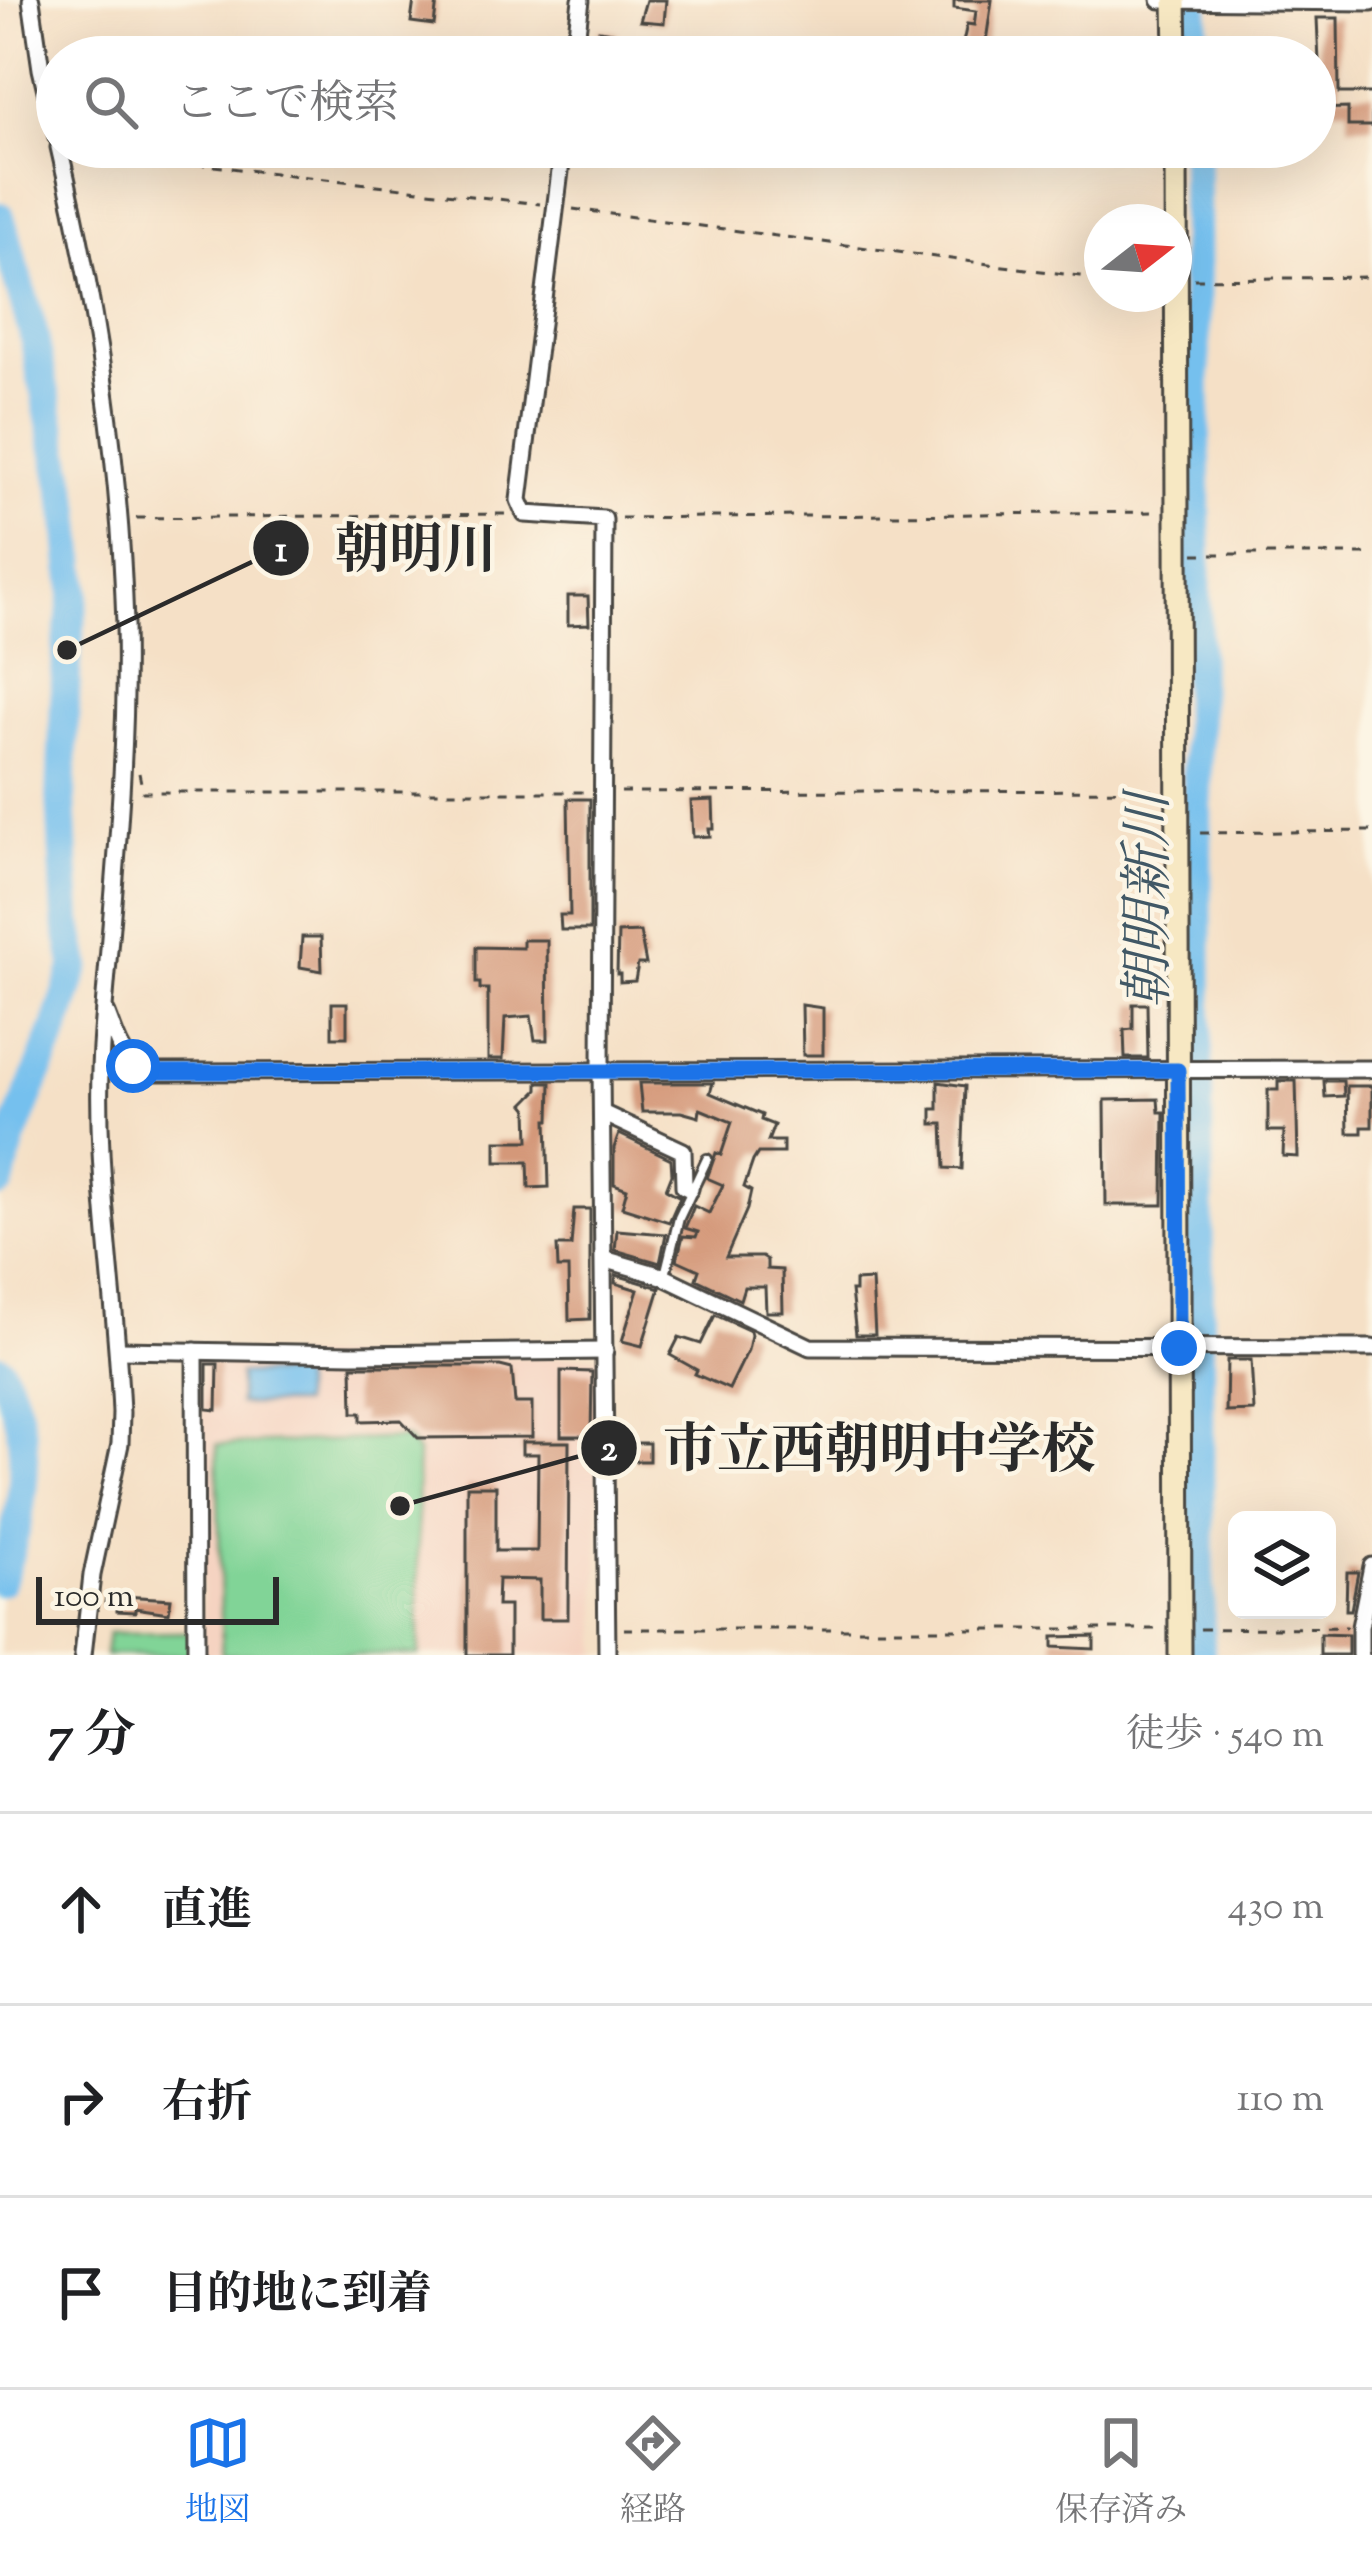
<!DOCTYPE html>
<html lang="ja">
<head>
<meta charset="utf-8">
<style>
  body { margin:0; font-family:"Sorts Mill Goudy","Noto Serif JP",serif; background:#f2f2f2; color:#202124 }
  .controls { position:absolute; right:36px; bottom:36px; display:grid; overflow:hidden; border-radius:18px; box-shadow:0 12px 48px #0002 }
  .controls button { width:108px; height:108px; display:grid; place-items:center; padding:0; border:0; border-bottom:3px solid #e0e0e0; background:#fff; color:#202124; font:60px sans-serif }
  .compass { position:absolute; left:1084px; top:204px; width:108px; height:108px; border-radius:50%; background:#fff; box-shadow:0 12px 48px #0002; rotate:73deg }
  .scale { position:absolute; left:36px; bottom:30px; width:243px; box-sizing:border-box; padding-left:12px; border:6px solid #2b2b2b; border-top:0; font-size:33px; line-height:42px; white-space:nowrap; color:#2b2b2b; -webkit-text-stroke:9px #fcf5e5; paint-order:stroke }
  .stop { position:absolute; width:36px; height:36px; margin:-27px; border:9px solid #1a73e8; border-radius:50%; background:#fff }
  .stop.end { background:#1a73e8; border-color:#fff; box-shadow:0 3px 12px #0008 }
  .list { margin:0; padding:0; list-style:none }
  h2 { display:flex; justify-content:space-between; align-items:center; height:156px; margin:0; padding:0 48px; font-size:51px }
  h2 small { font-size:39px; font-weight:400; color:#757577 }
  .list li { display:grid; grid-template-columns:78px 1fr auto; gap:36px; align-items:center; box-sizing:border-box; height:192px; padding:0 48px; border-top:3px solid #e0e0e0 }
  .list b { display:block; font-size:45px; white-space:nowrap }
  .list em { font-size:39px; font-style:normal; color:#757577 }
  .icon { flex:none; width:66px; height:66px; fill:none; stroke:currentColor; stroke-width:2; stroke-linecap:round; stroke-linejoin:round }
  .map { position:relative; flex:none; width:1372px; height:1655px; overflow:hidden }
  .search { position:absolute; background:#fff; box-shadow:0 12px 48px #0002; left:36px; right:36px; top:36px; height:132px; display:flex; align-items:center; gap:30px; box-sizing:border-box; padding:0 42px; border-radius:66px; color:#757577; font-size:45px }
  .sheet { height:732px; background:#fff }
  nav { display:flex; justify-content:space-around; align-items:center; box-sizing:border-box; height:168px; border-top:3px solid #e0e0e0; background:#fff; font-size:33px; color:#757577 }
  nav a { display:grid; justify-items:center; gap:6px }
  nav .on { color:#1a73e8 }
  .map>svg:first-child { display:block }
</style>
</head>
<body>
<div class="map">
<svg width="1372" height="1655" viewBox="0 0 1372 1655">
  <rect width="100%" height="100%" fill="#fcf5e5"/>
  <filter id="ink" filterUnits="userSpaceOnUse"><feTurbulence type="fractalNoise" baseFrequency=".00833" numOctaves="2"/><feDisplacementMap in="SourceGraphic" scale="24" xChannelSelector="R" yChannelSelector="G"/><feConvolveMatrix kernelMatrix="1 2 1 2 8 2 1 2 1" color-interpolation-filters="sRGB"/></filter>
  <filter id="wash" filterUnits="userSpaceOnUse"><feTurbulence type="fractalNoise" baseFrequency=".004" numOctaves="4" result="noise"/><feDisplacementMap in="SourceGraphic" scale="48" xChannelSelector="R" yChannelSelector="G"/><feGaussianBlur stdDeviation="2.7" result="paint"/><feColorMatrix in="noise" values="0 0 0 0 0 0 0 0 0 0 0 0 0 0 0 0 0 1.4 0 .05"/><feComposite in="paint" operator="in"/></filter>
  <g filter="url(#wash)">
    <rect width="100%" height="100%" fill="#f5e0c6"/>
    <!-- built -->
    <polygon fill="#f5d3c1" points="201,1357 598,1357 598,1655 204,1655"/>
    <!-- green -->
    <g fill="#81d497" stroke="#568061" stroke-width="3">
      <polygon points="406,1438 417,1453 419,1655 222,1655 217,1445"/>
      <polygon points="190,1632 190,1655 105,1655 108,1633"/>
    </g>
    <!-- water -->
    <rect fill="#74c0ee" stroke="#50768c" stroke-width="3" x="239" y="1374" width="62" height="30"/>
    <g fill="none" stroke-linecap="round" stroke-linejoin="round">
      <!-- river -->
      <g stroke="#74c0ee" stroke-width="30">
        <polyline points="1194,0 1195,57"/>
        <polyline points="1195,147 1200,1655"/>
        <polyline points="0,217 33,332 68,510 75,592 67,650 61,797 67,919 76,965 56,1028 10,1143 0,1183"/>
        <path d="M0,1369C37,1438 25,1511 0,1581"/>
      </g>
    </g>
    <g id="blocks">
      <!-- building -->
      <g fill="#d49879">
        <polygon points="414,0 437,1 434,25 411,22"/>
        <polygon points="646,0 666,0 664,23 640,21"/>
        <polygon points="954,0 992,0 984,55 961,52 967,24 974,25 976,11 954,8"/>
        <polygon points="1317,18 1338,18 1339,93 1372,93 1372,126 1348,126 1348,108 1317,109 1316,84 1320,84"/>
        <polygon points="599,30 618,33 616,57 596,57"/>
        <polygon points="568,596 588,596 589,624 568,625"/>
        <polygon points="568,799 590,799 590,930 561,930 560,915 570,915"/>
        <polygon points="713,800 714,829 709,829 710,836 693,837 691,801"/>
        <polygon points="640,932 646,964 638,964 635,981 620,982 620,974 617,974 618,933"/>
        <polygon points="302,937 321,937 322,971 300,967"/>
        <polygon points="523,940 547,940 548,1040 535,1040 531,1016 505,1018 503,1059 488,1059 488,989 480,989 480,983 476,983 476,947 523,948"/>
        <rect x="332" y="1003" width="15" height="34"/>
        <polygon points="1133,1004 1147,1004 1148,1058 1125,1058 1124,1030 1133,1029"/>
        <polygon points="802,1005 823,1008 823,1055 803,1055"/>
        <polygon points="1278,1081 1296,1081 1298,1157 1283,1156 1284,1131 1268,1131 1268,1090 1278,1090"/>
        <polygon points="1324,1081 1343,1081 1344,1096 1325,1097"/>
        <polygon points="938,1082 965,1086 962,1169 945,1168 943,1124 932,1124 932,1109 938,1109"/>
        <polygon points="538,1083 551,1083 550,1120 547,1120 549,1187 529,1188 528,1162 496,1162 496,1141 529,1141 528,1109 524,1104 538,1090"/>
        <polygon points="639,1083 713,1083 710,1093 762,1115 761,1120 774,1125 768,1141 783,1141 783,1153 758,1153 753,1161 744,1187 751,1191 747,1209 726,1257 762,1257 767,1260 767,1269 782,1270 783,1312 766,1312 765,1287 744,1287 740,1300 696,1279 699,1270 677,1260 683,1236 696,1237 698,1232 685,1228 694,1206 709,1213 723,1185 707,1178 716,1153 721,1155 732,1122 700,1109 699,1117 681,1112 642,1112"/>
        <polygon points="1347,1086 1372,1086 1372,1127 1362,1127 1362,1133 1348,1133"/>
        <polygon points="1158,1099 1159,1112 1164,1112 1163,1205 1106,1205 1105,1100"/>
        <polygon points="619,1134 671,1159 672,1174 666,1189 680,1197 669,1222 622,1207 627,1189 614,1184 614,1148"/>
        <polygon points="574,1209 590,1209 590,1319 569,1320 568,1268 558,1268 557,1246 571,1246"/>
        <polygon points="617,1230 666,1234 660,1263 615,1250"/>
        <polygon points="616,1275 660,1288 642,1346 622,1341 638,1290 615,1283"/>
        <polygon points="872,1280 875,1335 856,1335 851,1291 855,1291 855,1281"/>
        <polygon points="715,1315 750,1331 751,1335 748,1350 729,1389 695,1374 697,1370 670,1355 679,1337 701,1344"/>
        <polygon points="1227,1360 1251,1360 1254,1411 1226,1412"/>
        <polygon points="207,1364 218,1364 217,1410 207,1409"/>
        <polygon points="352,1366 500,1366 512,1369 515,1403 532,1403 532,1437 418,1438 401,1420 361,1421 361,1413 353,1413"/>
        <polygon points="561,1371 592,1372 591,1436 561,1436"/>
        <polygon points="522,1442 569,1442 568,1619 540,1619 540,1580 498,1579 497,1606 509,1606 509,1655 467,1655 467,1486 496,1486 496,1551 537,1551 538,1454 522,1454"/>
        <polygon points="633,1443 649,1443 649,1461 634,1461"/>
        <polygon points="1347,1572 1358,1572 1351,1610 1346,1610"/>
        <polygon points="106,1595 171,1599 169,1613 135,1608 135,1612 117,1611 117,1605 105,1603"/>
        <polygon points="1320,1634 1348,1635 1348,1655 1320,1655"/>
        <polygon points="1094,1636 1094,1649 1053,1647 1053,1637"/>
      </g>
    </g>
  </g>
  <g filter="url(#ink)">
    <use href="#blocks" fill-opacity="0" stroke="#494642" stroke-width="3"/>
    <g fill="none" stroke-linecap="round" stroke-linejoin="round">
      <!-- lane casing -->
      <g stroke="#494642" stroke-width="14">
        <polyline id="lane" points="665,1275 679,1218 707,1159"/>
      </g>
      <!-- street casing -->
      <g stroke="#494642" stroke-width="21">
        <g id="street">
          <polyline points="31,0 41,69 57,137"/>
          <polyline points="1160,0 1372,2"/>
          <polyline points="574,57 581,0"/>
          <path d="M59,147C96,303 120,463 125,624C128,759 113,897 102,1032C92,1159 116,1286 121,1413L120,1444L92,1575L83,1655"/>
          <polyline points="563,147 519,500 525,514 604,519 601,1069 607,1655"/>
          <path d="M107,1014C120,1046 119,1062 156,1072L1372,1069"/>
          <polyline points="602,1113 683,1151 684,1186 690,1189"/>
          <polyline points="604,1259 662,1276 810,1347 1372,1348"/>
          <polyline points="119,1350 352,1354 605,1351"/>
          <polyline points="195,1351 196,1655"/>
          <polyline points="1360,1655 1360,1627 1372,1566"/>
        </g>
      </g>
      <!-- secondary casing -->
      <g stroke="#494642" stroke-width="27">
        <g id="secondary">
          <polyline points="1175,0 1176,57"/>
          <polyline points="1176,147 1180,1655"/>
        </g>
      </g>
      <!-- path -->
      <g stroke="#494642" stroke-width="3" stroke-dasharray="9 9" stroke-linecap="butt">
        <polyline points="90,147 102,153 540,204"/>
        <polyline points="573,209 1102,279"/>
        <polyline points="1194,279 1372,277"/>
        <polyline points="136,518 505,514"/>
        <polyline points="621,518 1157,512"/>
        <polyline points="1194,554 1372,554"/>
        <polyline points="139,773 143,792 588,792"/>
        <polyline points="621,792 1158,790"/>
        <polyline points="1200,833 1372,831"/>
        <polyline points="624,1629 1161,1629"/>
        <polyline points="1200,1629 1347,1627"/>
      </g>
      <!-- lane -->
      <use href="#lane" stroke="#fff" stroke-width="8"/>
      <!-- street -->
      <use href="#street" stroke="#fff" stroke-width="15"/>
      <!-- secondary -->
      <use href="#secondary" stroke="#f7e8c3" stroke-width="21"/>
    </g>
  </g>
  <g fill="none" stroke-linecap="round" stroke-linejoin="round" filter="url(#ink)">
    <!-- route -->
    <polyline stroke="#1a73e8" stroke-width="15" points="133,1066 156,1072 1178,1070 1179,1348"/>
  </g>
  <g text-anchor="middle" stroke-width="9" stroke-linejoin="round" paint-order="stroke">
    <!-- water labels -->
    <g font-size="54" font-style="italic" fill="#415866" stroke="#fcf5e5">
      <text transform="translate(1146 901) rotate(-90)" y="19">朝明新川</text>
    </g>
  </g>
  <!-- callouts -->
  <path fill="none" stroke="#2b2b2b" stroke-width="4.5" d="M67 650L281 548M400 1506L609 1448"/>
  <g fill="#2b2b2b" stroke="#fcf5e5" stroke-width="4.5">
    <circle cx="67" cy="650" r="12"/>
    <circle cx="400" cy="1506" r="12"/>
    <circle cx="281" cy="548" r="30"/>
    <circle cx="609" cy="1448" r="30"/>
  </g>
  <g font-size="36" text-anchor="middle" font-weight="bold" fill="#fff">
    <text x="281" y="561">1</text>
    <text x="609" y="1460">2</text>
  </g>
  <g font-size="54" text-anchor="middle" font-weight="bold" fill="#2b2b2b" stroke="#fcf5e5" stroke-width="9" stroke-linejoin="round" paint-order="stroke">
    <text x="416" y="567">朝明川</text>
    <text x="879" y="1467">市立西朝明中学校</text>
  </g>
</svg>
<div class="controls">
<button><svg class="icon" aria-label="layers" viewBox="0 0 24 24"><path d="M12 4l9 5-9 5-9-5zM3 14l9 5 9-5"/></svg></button>
</div>
<svg class="compass" viewBox="-18 -18 36 36"><path d="M0-13l5 13h-10z" fill="#e53935"/><path d="M0 13l5-13h-10z" fill="#757577"/></svg>
<div class="scale">100 m</div>
<div class="stop" style="left:133px;top:1066px"></div>
<div class="stop end" style="left:1179px;top:1348px"></div>
<div class="search"><svg class="icon" aria-label="search" viewBox="0 0 24 24"><circle cx="10" cy="10" r="6"/><path d="M15 15l6 6"/></svg>ここで検索</div>
</div>
<section class="sheet">
<h2>7 分<small>徒歩 · 540 m</small></h2>
<ul class="list">
<li><svg class="icon" aria-label="ahead" viewBox="0 0 24 24"><path d="M12 20V5M6 11l6-6 6 6"/></svg><div><b>直進</b></div><em>430 m</em></li>
<li><svg class="icon" aria-label="right" viewBox="0 0 24 24"><path d="M7 20v-9h11M14 6l5 5-5 5"/></svg><div><b>右折</b></div><em>110 m</em></li>
<li><svg class="icon" aria-label="arrive" viewBox="0 0 24 24"><path d="M6 21V4h12l-3 4 3 4H6"/></svg><div><b>目的地に到着</b></div></li>
</ul>
</section>
<nav>
<a class="on"><svg class="icon" aria-label="map" viewBox="0 0 24 24"><path d="M3 6l6-2 6 2 6-2v14l-6 2-6-2-6 2zM9 4v14M15 6v14"/></svg>地図</a>
<a><svg class="icon" aria-label="directions" viewBox="0 0 24 24"><path d="M12 3l9 9-9 9-9-9zM9 14v-3h6M13 9l2 2-2 2"/></svg>経路</a>
<a><svg class="icon" aria-label="saved" viewBox="0 0 24 24"><path d="M7 4h10v16l-5-4-5 4z"/></svg>保存済み</a>
</nav>
</body>
</html>
